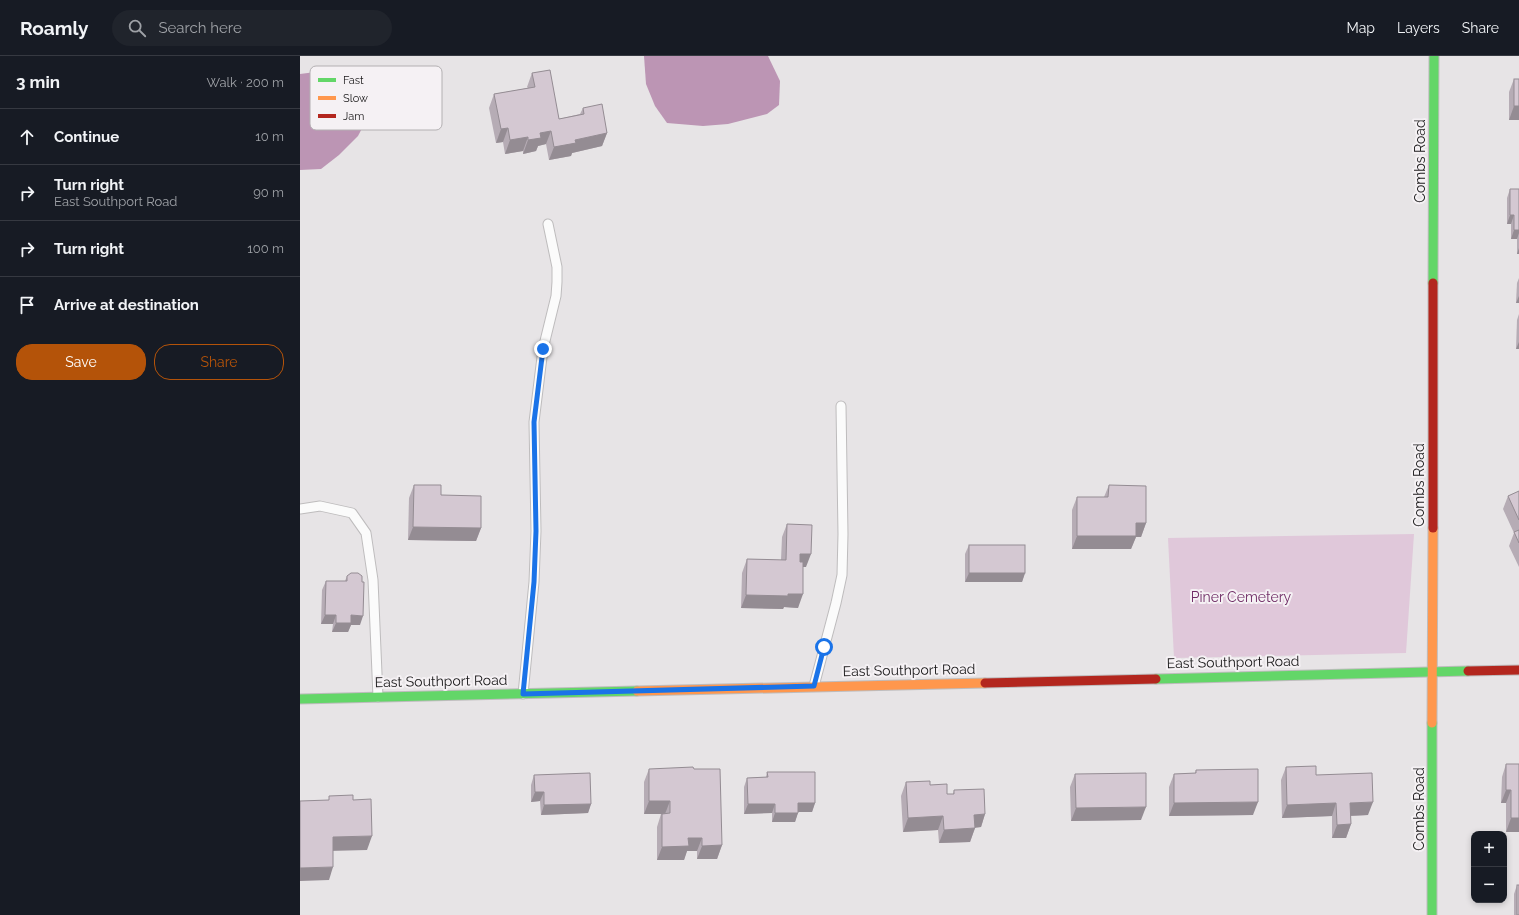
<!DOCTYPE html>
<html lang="en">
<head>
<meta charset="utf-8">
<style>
  body { margin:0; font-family:Raleway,sans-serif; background:#20242c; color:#f1f3f6 }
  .controls { position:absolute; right:12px; bottom:12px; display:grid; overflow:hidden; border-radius:8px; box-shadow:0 2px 6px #0003 }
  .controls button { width:36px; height:36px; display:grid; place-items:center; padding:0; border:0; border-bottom:1px solid #363941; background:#171b24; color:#f1f3f6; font:20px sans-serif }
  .stop { position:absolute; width:12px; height:12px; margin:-9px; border:3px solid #1a73e8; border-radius:50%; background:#fff }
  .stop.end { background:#1a73e8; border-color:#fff; box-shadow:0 1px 4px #0008 }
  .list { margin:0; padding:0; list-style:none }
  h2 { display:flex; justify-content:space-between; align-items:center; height:52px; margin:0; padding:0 16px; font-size:17px }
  h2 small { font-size:13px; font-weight:400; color:#9ea1a6 }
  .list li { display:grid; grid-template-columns:26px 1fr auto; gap:12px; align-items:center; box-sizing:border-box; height:56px; padding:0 16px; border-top:1px solid #363941 }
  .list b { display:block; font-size:15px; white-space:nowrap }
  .list p { margin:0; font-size:13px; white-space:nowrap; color:#9ea1a6 }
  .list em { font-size:13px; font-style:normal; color:#9ea1a6 }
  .actions { display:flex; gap:8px; padding:12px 16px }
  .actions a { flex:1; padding:9px 0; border:1px solid #b45309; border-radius:16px; text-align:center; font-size:14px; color:#b45309 }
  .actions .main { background:#b45309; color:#fff }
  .icon { flex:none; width:22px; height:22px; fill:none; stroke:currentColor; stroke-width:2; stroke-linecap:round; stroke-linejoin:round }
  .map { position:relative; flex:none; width:1219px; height:859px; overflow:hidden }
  header { display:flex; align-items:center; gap:24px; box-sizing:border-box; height:56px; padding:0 20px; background:#171b24; border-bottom:1px solid #363941 }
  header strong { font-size:19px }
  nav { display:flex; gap:22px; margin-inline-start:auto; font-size:14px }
  .search { width:280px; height:36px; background:#20242c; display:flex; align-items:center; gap:10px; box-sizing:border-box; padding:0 14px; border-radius:22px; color:#9ea1a6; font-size:15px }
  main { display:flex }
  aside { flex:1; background:#171b24 }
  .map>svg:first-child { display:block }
</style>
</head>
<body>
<header>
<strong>Roamly</strong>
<div class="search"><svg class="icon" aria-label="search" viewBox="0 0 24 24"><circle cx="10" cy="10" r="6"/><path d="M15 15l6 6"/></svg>Search here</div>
<nav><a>Map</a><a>Layers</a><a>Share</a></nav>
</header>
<main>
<aside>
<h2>3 min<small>Walk · 200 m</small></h2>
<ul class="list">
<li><svg class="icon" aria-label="ahead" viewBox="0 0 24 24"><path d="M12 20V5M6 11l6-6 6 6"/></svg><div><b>Continue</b></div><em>10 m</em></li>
<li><svg class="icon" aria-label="right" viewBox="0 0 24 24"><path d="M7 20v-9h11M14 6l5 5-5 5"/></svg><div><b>Turn right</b><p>East Southport Road</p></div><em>90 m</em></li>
<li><svg class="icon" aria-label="right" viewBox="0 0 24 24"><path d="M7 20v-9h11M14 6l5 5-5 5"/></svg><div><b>Turn right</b></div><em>100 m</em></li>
<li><svg class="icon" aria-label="arrive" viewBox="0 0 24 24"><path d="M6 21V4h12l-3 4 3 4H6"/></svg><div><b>Arrive at destination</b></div></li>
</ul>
<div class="actions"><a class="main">Save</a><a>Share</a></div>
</aside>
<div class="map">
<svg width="1219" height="859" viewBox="0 0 1219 859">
  <rect width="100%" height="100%" fill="#e7e4e6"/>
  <!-- green -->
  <polygon fill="#e0c8da" points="1114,478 1106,597 874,602 868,482"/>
  <!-- water -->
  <g fill="#bc95b4">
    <polygon points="344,0 468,0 480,25 479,49 467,58 428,68 403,70 367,67 355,50 346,28"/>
    <polygon points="31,14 52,14 64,29 70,57 58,80 39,99 21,113 0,114 0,18"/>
  </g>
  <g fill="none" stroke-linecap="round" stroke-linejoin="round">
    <!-- lane casing -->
    <g stroke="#bebcbd" stroke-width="11">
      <g id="lane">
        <polyline points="0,453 20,450 52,457 66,477 73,524 78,641"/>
        <polyline points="514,630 536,547 542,519 543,478 541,350"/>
        <polyline points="223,638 234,526 236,475 234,366 243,293 256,240 257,226 257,211 248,168"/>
      </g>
    </g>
    <!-- fast casing -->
    <g stroke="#bebcbd" stroke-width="11">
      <g id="fast">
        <polyline points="1133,227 1134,0"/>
        <polyline points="856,623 1168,615"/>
        <polyline points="0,643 337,635"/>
        <polyline points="1132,859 1132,667"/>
      </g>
    </g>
    <!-- slow casing -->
    <g stroke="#bebcbd" stroke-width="11">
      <g id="slow">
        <polyline points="337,635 685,627"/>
        <polyline points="1132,667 1133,472"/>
      </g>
    </g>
    <!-- jam casing -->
    <g stroke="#bebcbd" stroke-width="11">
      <g id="jam">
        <polyline points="1133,472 1133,227"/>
        <polyline points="1168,615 1219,614"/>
        <polyline points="685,627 856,623"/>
      </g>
    </g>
    <!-- lane -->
    <use href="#lane" stroke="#fbfbfb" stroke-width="9"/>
    <!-- fast -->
    <use href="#fast" stroke="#63d668" stroke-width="9"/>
    <!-- slow -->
    <use href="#slow" stroke="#ff974d" stroke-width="9"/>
    <!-- jam -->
    <use href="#jam" stroke="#b3261e" stroke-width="9"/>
  </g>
  <!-- wall -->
  <g fill="#b6acb5">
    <polygon points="232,17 259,63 280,58 283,52 307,77 302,90 272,97 271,100 249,104 246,88 238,90 236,95 223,98 223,95 205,98 203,86 196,87 189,52 194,38 228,32 227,31"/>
    <polygon points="1214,23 1219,64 1209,64 1209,36"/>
    <polygon points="1210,133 1219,133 1219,198 1217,198 1217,183 1211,183 1211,168 1207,168 1207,142"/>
    <polygon points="1219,222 1219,247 1216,247 1217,227"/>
    <polygon points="1219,258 1219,293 1216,293 1217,264"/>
    <polygon points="114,429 141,439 181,472 176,485 108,484 109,442"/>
    <polygon points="809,429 846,467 841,481 836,481 831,493 772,493 772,454 777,441 804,441"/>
    <polygon points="1219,435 1219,511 1209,490 1214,477 1203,453 1208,440"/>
    <polygon points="487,468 506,511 503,511 498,552 484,551 483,553 441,552 442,517 447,503 481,504 482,481"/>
    <polygon points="669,489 725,517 722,526 665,526 665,498"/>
    <polygon points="47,520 60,569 51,569 48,576 32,576 33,568 21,568 22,534 26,525 45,525"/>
    <polygon points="1206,708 1219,776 1206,776 1206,747 1201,747 1202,721"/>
    <polygon points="986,711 1016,719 1068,759 1051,760 1051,768 1046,782 1032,782 1032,760 982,762 981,724"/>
    <polygon points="349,713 394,713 422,789 417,803 397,803 397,795 387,795 384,804 357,804 357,771 361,758 344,758 344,726"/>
    <polygon points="896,714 953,759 869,760 869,731 874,718 895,717"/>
    <polygon points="467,716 515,747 512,756 498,756 495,766 472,766 472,757 444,758 444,731 447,722 466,721"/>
    <polygon points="775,718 841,764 771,765 770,731"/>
    <polygon points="234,719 291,748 288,757 241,759 240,745 231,746 231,729"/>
    <polygon points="606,726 630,729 647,738 653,738 654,734 685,758 681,771 675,772 670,786 639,787 638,774 603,776 601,740"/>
    <polygon points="1217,829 1219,859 1214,859 1214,838"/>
  </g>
  <!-- shaded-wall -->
  <g fill="#948c93">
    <polygon points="1214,50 1219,50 1219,64 1209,64"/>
    <polygon points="208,72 203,86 196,87 201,73"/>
    <polygon points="251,75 246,88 238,90 236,95 223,98 228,84 240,77"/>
    <polygon points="307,77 302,90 272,97 271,100 249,104 254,91 275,84"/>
    <polygon points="228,81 223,95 205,98 210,84"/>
    <polygon points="1210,159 1214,159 1211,168 1207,168"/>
    <polygon points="1214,174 1219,174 1219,177 1217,183 1211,183"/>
    <polygon points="1219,192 1219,198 1217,198"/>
    <polygon points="1219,240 1219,247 1216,247"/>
    <polygon points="1219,286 1219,293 1216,293"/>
    <polygon points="836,467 846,467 841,481 836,481 831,493 772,493 777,480"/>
    <polygon points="113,471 181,472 176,485 108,484"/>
    <polygon points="500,498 511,498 506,511 495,511"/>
    <polygon points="669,517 725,517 722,526 665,526"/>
    <polygon points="488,538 503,538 498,552 484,551 483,553 441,552 446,539"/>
    <polygon points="25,559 36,559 33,568 21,568"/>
    <polygon points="51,559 63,560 60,569 51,569 48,576 32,576 36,567"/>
    <polygon points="1206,734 1211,734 1206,747 1201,747"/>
    <polygon points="235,736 244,736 240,745 231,746"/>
    <polygon points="349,745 370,745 365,758 344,758"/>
    <polygon points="958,746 953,759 869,760 874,747"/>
    <polygon points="1073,746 1068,759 1046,760 1050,747"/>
    <polygon points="498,747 515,747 512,756 495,756"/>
    <polygon points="1036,747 1032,760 982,762 987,749"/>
    <polygon points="291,748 288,757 241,759 244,749"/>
    <polygon points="448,748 475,748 472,757 444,758"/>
    <polygon points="846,751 841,764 771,765 776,752"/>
    <polygon points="475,757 498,757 495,766 472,766"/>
    <polygon points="685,758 681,771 669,772 674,759"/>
    <polygon points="643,760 638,774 603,776 608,762"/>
    <polygon points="1211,762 1219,762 1219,776 1206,776"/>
    <polygon points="1051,768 1046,782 1032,782 1037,769"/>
    <polygon points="675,772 670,786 639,787 644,774"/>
    <polygon points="72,780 67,794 28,795 33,781"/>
    <polygon points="388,782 402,782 397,795 387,795 384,804 357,804 362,791"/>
    <polygon points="422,789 417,803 397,803 402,790"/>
    <polygon points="33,811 29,824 0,825 0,812"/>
  </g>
  <!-- building -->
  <g fill="#d4c8d2" stroke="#948c93">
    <polygon points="250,14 259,63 284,58 283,52 302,48 307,77 275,84 276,87 254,91 251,75 240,77 241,82 228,84 228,81 210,84 208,72 201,73 194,38 235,31 232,17"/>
    <rect x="1214" y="23" width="5" height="27"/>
    <polygon points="1210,133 1219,133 1219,174 1214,174 1214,159 1210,159"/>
    <polygon points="114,429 141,429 141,439 181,440 181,472 113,471"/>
    <polygon points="809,429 846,430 846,467 836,467 836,480 777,480 777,441 808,441"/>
    <polygon points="1219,435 1219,464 1208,440"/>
    <polygon points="487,468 512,469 511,498 500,498 500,506 503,506 503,538 488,538 488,540 446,539 447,503 486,504"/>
    <polygon points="1219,474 1219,487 1214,476"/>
    <rect x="669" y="489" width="56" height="28"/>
    <polygon points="51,517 58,517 62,520 62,526 64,526 63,560 51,559 51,567 36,567 36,559 25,559 26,525 47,525 47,520"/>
    <polygon points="1206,708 1219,708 1219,762 1211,762 1211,734 1206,734"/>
    <polygon points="1016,710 1016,719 1072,717 1073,746 1050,747 1051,768 1037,769 1036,747 987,749 986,711"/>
    <polygon points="393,711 394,713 420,713 422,789 402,790 402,782 388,782 389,790 362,791 362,758 370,757 370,745 349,745 349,713"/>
    <polygon points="958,713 958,746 874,747 874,718 896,717 896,714"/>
    <polygon points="467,716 515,716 515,747 498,747 498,757 475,757 475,748 448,748 447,722 468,721"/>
    <polygon points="290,717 291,748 244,749 244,736 235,736 234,719"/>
    <polygon points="846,717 846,751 776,752 775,718"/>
    <polygon points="630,725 630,729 647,728 647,738 654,738 654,734 684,733 685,758 674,759 675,772 644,774 643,760 608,762 606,726"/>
    <polygon points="53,739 53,744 71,743 72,780 33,781 33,811 0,812 0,745 29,744 29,740"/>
    <rect x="1217" y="829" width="2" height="30"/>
  </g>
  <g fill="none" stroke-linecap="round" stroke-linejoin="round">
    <!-- route -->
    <polyline stroke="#1a73e8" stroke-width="5" points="243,293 234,366 236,475 234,526 223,638 514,630 524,591"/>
  </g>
  <g text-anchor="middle" stroke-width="4" stroke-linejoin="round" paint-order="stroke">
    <!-- street labels -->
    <g font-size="14" fill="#191819" stroke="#f5f1f4">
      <text transform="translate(1120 105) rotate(-90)" y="5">Combs Road</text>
      <text transform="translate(1119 429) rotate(-90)" y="5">Combs Road</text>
      <text transform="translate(933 606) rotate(-1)" y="5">East Southport Road</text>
      <text transform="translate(609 614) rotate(-1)" y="5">East Southport Road</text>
      <text transform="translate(141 625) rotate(-1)" y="5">East Southport Road</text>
      <text transform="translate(1119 753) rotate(-90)" y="5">Combs Road</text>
    </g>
    <!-- park labels -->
    <g font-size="14" fill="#702d66" stroke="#f5f1f4">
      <text x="941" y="546">Piner Cemetery</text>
    </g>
  </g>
  <!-- legend -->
  <rect x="10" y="10" width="132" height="64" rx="6" fill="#f5f1f4" stroke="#b3b0b2" stroke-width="1"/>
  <rect x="18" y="22" width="18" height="4" fill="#63d668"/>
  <rect x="18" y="40" width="18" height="4" fill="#ff974d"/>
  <rect x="18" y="58" width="18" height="4" fill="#b3261e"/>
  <g font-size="11" fill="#191819">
    <text x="43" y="28">Fast</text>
    <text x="43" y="46">Slow</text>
    <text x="43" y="64">Jam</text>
  </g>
</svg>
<div class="controls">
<button>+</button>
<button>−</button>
</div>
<div class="stop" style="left:524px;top:591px"></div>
<div class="stop end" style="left:243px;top:293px"></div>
</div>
</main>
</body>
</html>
